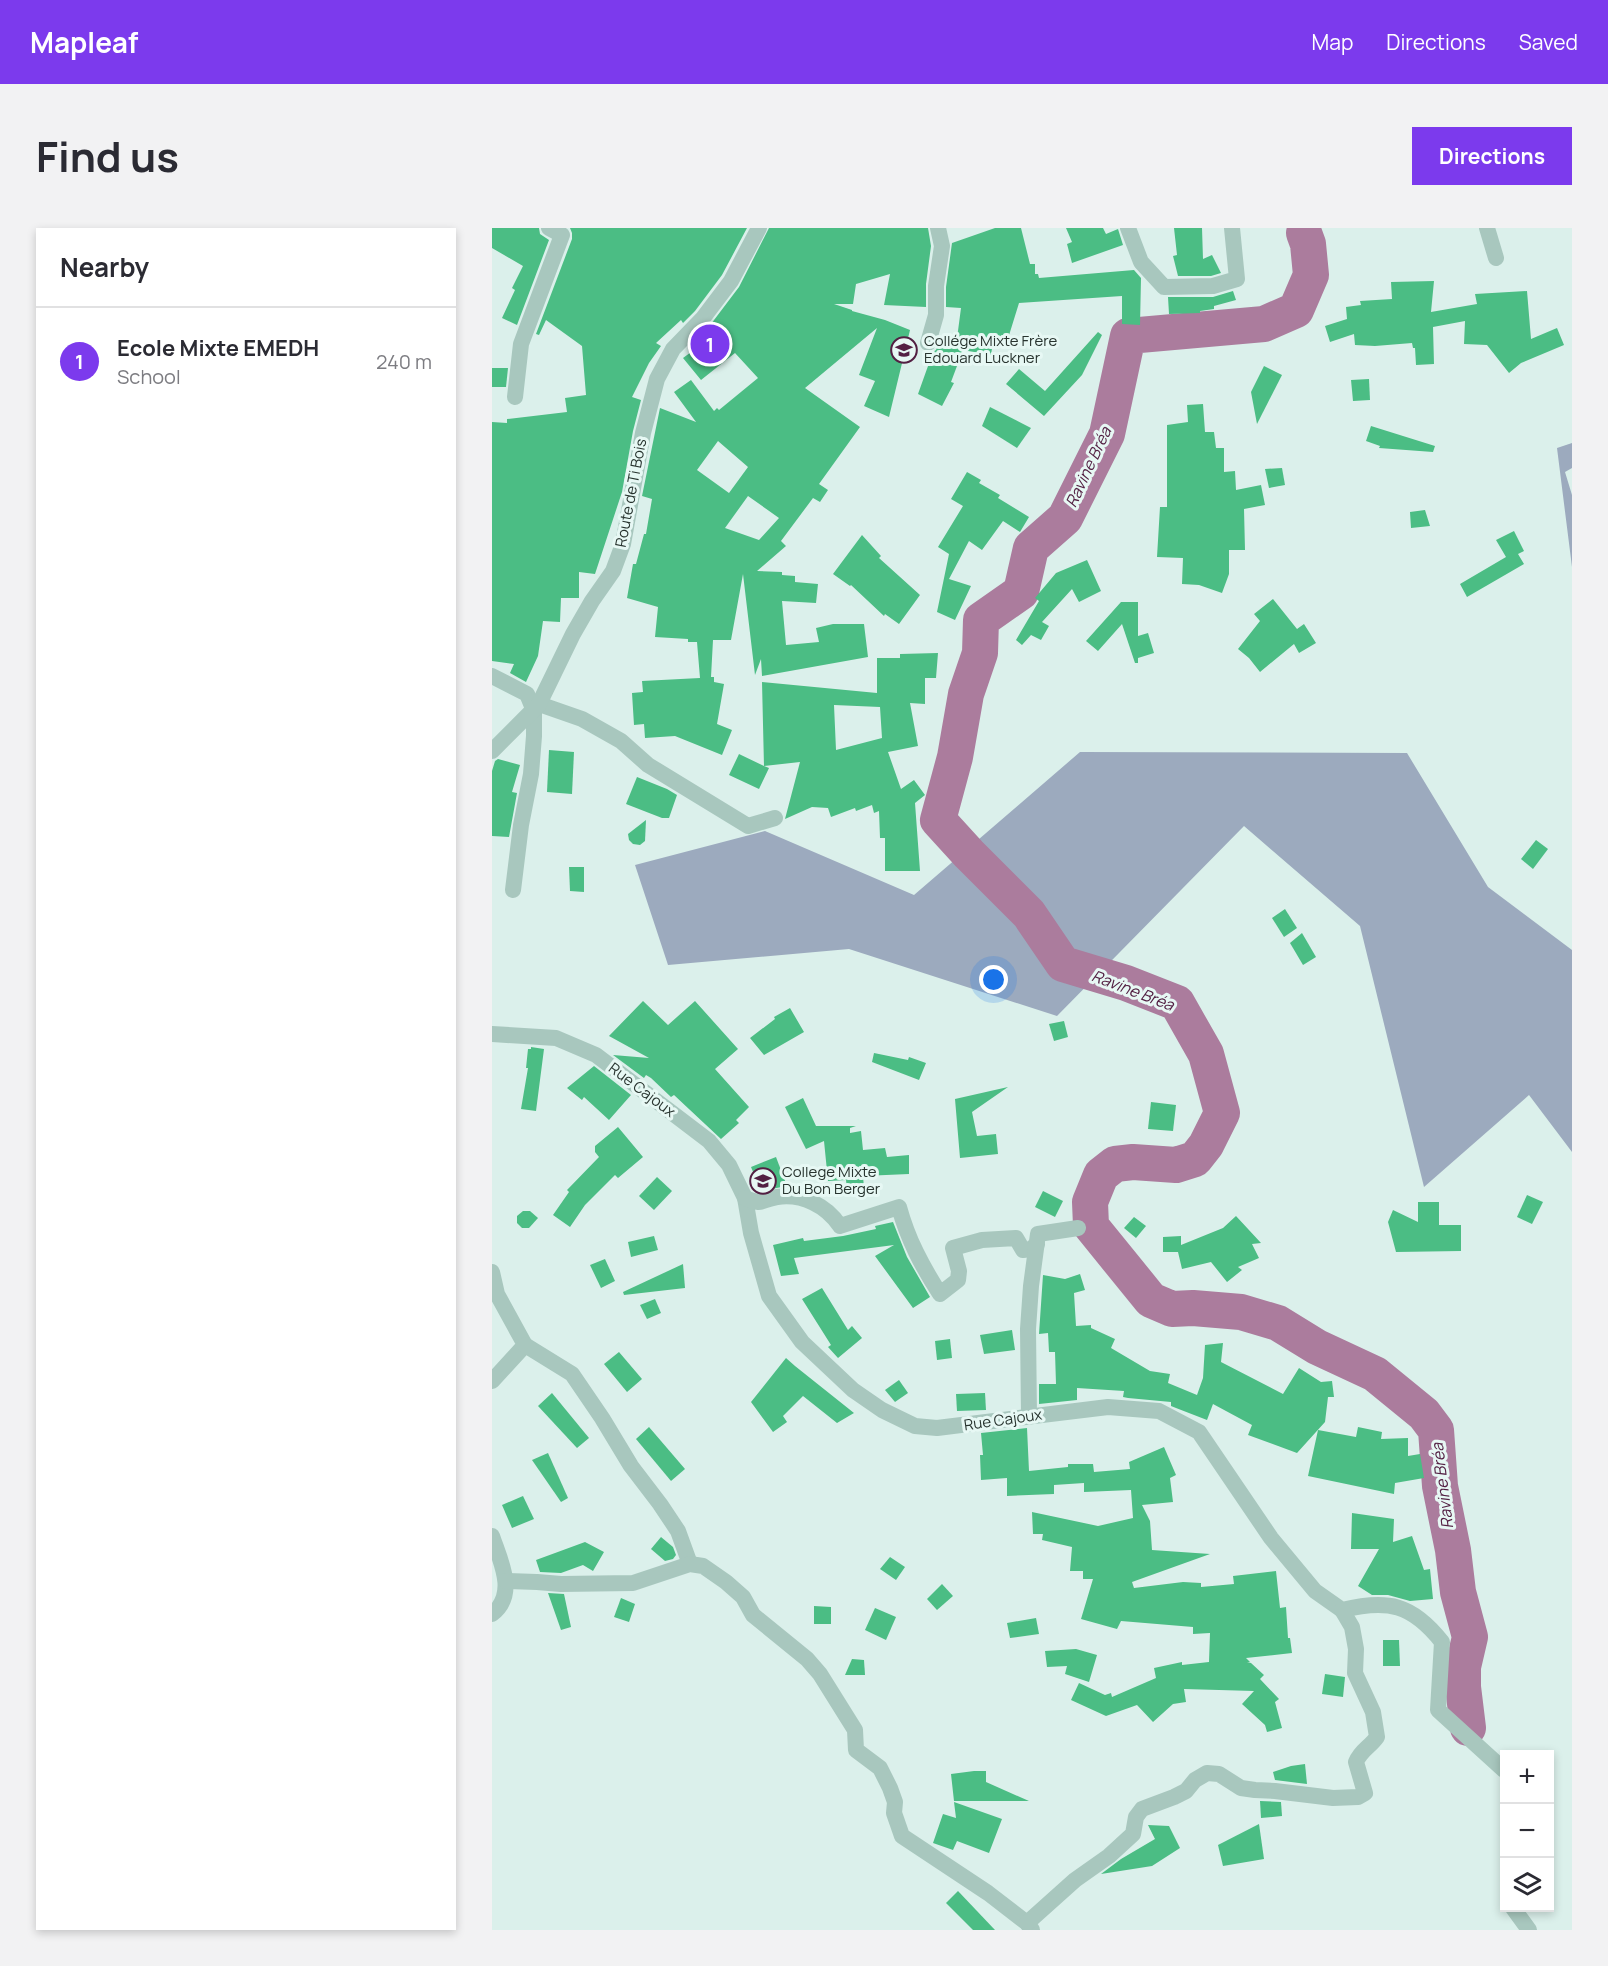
<!DOCTYPE html>
<html lang="en">
<head>
<meta charset="utf-8">
<style>
  body { margin:0; font-family:Manrope,sans-serif; background:#f2f2f3; color:#2b2b33 }
  .controls { position:absolute; right:18px; bottom:18px; display:grid; overflow:hidden; border-radius:0px; box-shadow:0 3px 9px #0003 }
  .controls button { width:54px; height:54px; display:grid; place-items:center; padding:0; border:0; border-bottom:2px solid #e1e1e2; background:#fff; color:#2b2b33; font:30px sans-serif }
  .you { position:absolute; left:502px; top:752px; width:21px; height:21px; margin:-15px; border:4px solid #fff; border-radius:50%; background:#1a73e8; box-shadow:0 0 0 9px #1a73e833 }
  .badge { display:grid; place-items:center; width:39px; height:39px; border-radius:50%; background:#7c3aed; color:#fff; font-size:20px; font-weight:700 }
  .pin { position:absolute; translate:-50% -50%; border:3px solid #fff; box-shadow:0 2px 6px #0006 }
  .list { margin:0; padding:0; list-style:none }
  h2 { display:flex; justify-content:space-between; align-items:center; height:78px; margin:0; padding:0 24px; font-size:26px }
  h2 small { font-size:20px; font-weight:400; color:#7c7c81 }
  .list li { display:grid; grid-template-columns:39px 1fr auto; gap:18px; align-items:center; box-sizing:border-box; height:108px; padding:0 24px; border-top:2px solid #e1e1e2 }
  .list b { display:block; font-size:22px; white-space:nowrap }
  .list p { margin:0; font-size:20px; white-space:nowrap; color:#7c7c81 }
  .list em { font-size:20px; font-style:normal; color:#7c7c81 }
  .icon { flex:none; width:33px; height:33px; fill:none; stroke:currentColor; stroke-width:2; stroke-linecap:round; stroke-linejoin:round }
  .map { position:relative; flex:none; width:1080px; height:1702px; overflow:hidden; border-radius:0px }
  header { display:flex; align-items:center; gap:36px; box-sizing:border-box; height:84px; padding:0 30px; background:#7c3aed; color:#fff }
  header strong { font-size:28px }
  nav { display:flex; gap:33px; margin-inline-start:auto; font-size:21px }
  .intro { display:flex; align-items:center; justify-content:space-between; box-sizing:border-box; height:144px; padding:0 36px }
  h1 { margin:0; font-size:42px }
  .button { padding:15px 27px; border-radius:0px; background:#7c3aed; color:#fff; font-size:21px; font-weight:700 }
  main { display:flex; gap:36px; padding:0 36px }
  aside { flex:1; background:#fff; border-radius:0px; box-shadow:0 3px 9px #0003 }
  .map>svg:first-child { display:block }
</style>
</head>
<body>
<header>
<strong>Mapleaf</strong>
<nav><a>Map</a><a>Directions</a><a>Saved</a></nav>
</header>
<div class="intro"><h1>Find us</h1><a class="button">Directions</a></div>
<main>
<aside>
<h2>Nearby<small></small></h2>
<ul class="list">
<li><span class="badge">1</span><div><b>Ecole Mixte EMEDH</b><p>School</p></div><em>240 m</em></li>
</ul>
</aside>
<div class="map">
<svg width="1080" height="1702" viewBox="0 0 1080 1702">
  <rect width="100%" height="100%" fill="#dbf0eb"/>
  <!-- grass -->
  <g fill="#9caabe">
    <polygon points="1080,215 1080,240 1073,244 1080,267 1080,339 1065,220"/>
    <polygon points="588,524 915,525 996,659 1080,722 1080,924 1037,867 932,959 868,698 752,598 565,788 357,721 176,737 143,637 273,603 422,667"/>
  </g>
  <g fill="none" stroke-linecap="round" stroke-linejoin="round">
    <!-- river -->
    <polyline stroke="#ab7c9d" stroke-width="36" points="812,5 816,16 819,47 804,82 772,96 636,108 615,206 573,290 539,320 529,364 489,392 488,425 474,466 463,529 446,592 477,626 537,686 571,736 634,755 685,775 714,826 730,885 714,917 703,931 684,937 641,934 623,936 609,947 598,974 599,998 659,1072 680,1081 701,1080 749,1084 786,1095 825,1119 883,1146 932,1186 944,1202 948,1258 961,1322 966,1364 978,1409 971,1439 971,1459 976,1500"/>
  </g>
  <!-- building -->
  <g fill="#4bbd84" fill-rule="evenodd">
    <polygon points="0,0 47,0 48,6 57,12 25,97 10,90 23,62 20,60 31,38 0,20"/>
    <polygon points="78,0 255,0 230,47 203,83 191,95 189,92 164,115 169,118 157,135 140,169 149,172 141,203 130,264 103,346 87,344 87,370 69,370 68,394 51,393 46,428 34,454 18,445 22,436 0,433 0,194 15,195 15,191 75,184 73,170 94,167 90,118 54,92 47,107 44,106 80,11 80,5"/>
    <path d="M277,0H436L439,18L434,56V79L392,77L398,46L364,56L361,76H342L360,82V83L393,92L418,102L397,189L372,178L383,153L367,147L385,100L313,160L368,199L327,256L336,262L328,274L321,270L289,313L294,318L265,343L290,344V347L303,348V354L326,356L324,375L290,373L294,417L327,414L324,400L341,396H372L376,429L270,448L269,431L263,447L251,346L239,412H221L219,449H222V454L232,456L225,496L240,502L230,527L183,508L153,510L152,496L142,497L140,465L151,464L150,453L208,450L205,414H196V411L163,409L166,379L135,370L141,336H144L152,306H154L160,271L150,268L168,180L204,194L182,164L199,152L222,183L225,180L227,182L266,150L243,125L209,152L191,130L210,116L205,111L219,96L247,59ZM226,213L256,239L237,265L205,242ZM256,268L287,290L267,312L233,300Z"/>
    <polygon points="503,0 529,0 538,36 543,36 543,46 546,46 547,50 642,42 649,50 648,97 630,96 630,68 527,75 514,117 501,114 499,127 471,122 459,154 462,155 450,178 426,166 441,124 444,122 448,112 464,118 469,80 454,79 454,59 460,15"/>
    <polygon points="574,0 611,0 614,6 626,1 631,17 580,35 575,16 580,14"/>
    <polygon points="682,0 710,0 711,31 720,27 729,45 719,48 686,48 681,28 685,27"/>
    <polygon points="942,53 939,84 985,76 983,66 1035,63 1039,111 1065,100 1072,117 1029,135 1017,145 995,117 972,116 973,93 941,99 942,136 924,137 923,120 921,120 920,115 883,118 863,117 862,106 838,114 833,98 855,91 854,79 869,77 868,73 900,71 899,54"/>
    <polygon points="741,63 744,72 722,78 722,81 708,83 708,85 677,86 676,69 721,69"/>
    <polygon points="606,104 610,107 590,147 552,188 514,156 527,141 553,163"/>
    <polygon points="772,138 790,147 765,196 759,164"/>
    <polygon points="0,140 16,140 14,159 0,159"/>
    <polygon points="877,151 878,172 861,173 859,152"/>
    <polygon points="711,176 713,204 722,204 724,220 732,220 732,244 743,243 744,262 769,257 773,277 752,281 753,322 737,322 737,346 730,365 707,357 690,356 691,330 665,329 668,279 675,279 675,197 696,194 695,177"/>
    <polygon points="498,179 539,200 525,220 490,198"/>
    <polygon points="879,198 943,218 941,224 887,220 888,218 874,213"/>
    <polygon points="790,240 793,257 777,260 773,241"/>
    <polygon points="475,244 489,252 487,255 508,267 506,270 537,289 528,304 511,293 490,322 477,313 457,351 479,358 463,392 445,384 457,326 446,319 471,278 459,271"/>
    <polygon points="933,282 938,298 919,300 918,284"/>
    <polygon points="1022,303 1032,323 1026,326 1032,336 975,369 968,356 1014,329 1004,312"/>
    <polygon points="370,307 389,328 387,330 428,367 407,396 393,386 392,388 359,357 358,358 341,346"/>
    <polygon points="595,332 609,363 587,374 580,361 550,394 557,398 549,412 539,407 530,417 524,412 547,373 543,370 564,345"/>
    <polygon points="781,371 805,401 812,396 824,415 807,425 802,416 768,444 757,430 746,421 768,393 762,386"/>
    <polygon points="629,374 646,374 646,408 656,405 662,425 646,430 646,435 643,435 630,396 606,423 594,413"/>
    <path d="M446,425L444,450H433V476L418,475L426,518L396,524L409,561L422,552L433,567L423,575L428,643H393V610H388L387,583L382,585L380,577L364,583L363,580L339,589L336,580L320,579L293,591L308,534L272,538L277,540L267,561L237,547L247,526L272,538L270,454L385,465V430H408V426ZM342,477L388,479L390,510L344,522Z"/>
    <polygon points="57,522 82,524 80,566 55,564"/>
    <polygon points="6,531 28,537 20,564 25,565 17,609 0,608 0,543 3,533"/>
    <polygon points="145,549 175,561 185,567 177,590 170,590 134,576"/>
    <polygon points="154,592 153,613 148,617 141,616 137,612 136,606"/>
    <polygon points="1044,612 1056,621 1041,641 1029,631"/>
    <polygon points="77,639 92,639 92,664 78,663"/>
    <polygon points="793,681 805,700 792,709 780,690"/>
    <polygon points="810,705 824,729 811,737 798,715"/>
    <polygon points="151,773 176,797 203,773 246,821 223,841 257,879 244,892 247,895 229,911 182,867 179,869 159,850 154,847 152,850 121,827 157,830 117,808"/>
    <polygon points="298,780 312,804 272,827 258,810 283,791 282,789"/>
    <polygon points="572,793 576,809 562,813 557,796"/>
    <polygon points="39,819 52,821 44,883 29,881 36,840 34,840 36,821 39,821"/>
    <polygon points="382,825 416,832 417,829 434,835 427,852 380,834"/>
    <polygon points="102,838 139,867 117,892 92,869 90,872 75,860"/>
    <polygon points="516,859 480,884 485,908 504,906 506,926 468,930 463,871"/>
    <polygon points="311,870 324,898 364,898 358,900 358,905 369,903 371,922 393,920 395,929 417,927 417,946 371,948 372,960 355,961 354,952 336,953 332,913 314,921 293,879"/>
    <polygon points="659,874 684,877 681,903 656,901"/>
    <polygon points="126,899 151,929 126,950 123,947 93,977 78,999 61,987 77,964 75,962 107,929 103,924 103,918"/>
    <polygon points="284,929 295,958 269,963 259,939"/>
    <polygon points="165,949 180,963 162,982 147,968"/>
    <polygon points="551,963 571,973 563,989 543,979"/>
    <polygon points="1035,967 1051,974 1040,996 1025,989"/>
    <polygon points="926,974 947,974 947,997 969,997 969,1023 904,1024 896,994 901,982 926,994"/>
    <polygon points="31,983 38,983 46,990 37,1000 30,1000 25,995 25,988"/>
    <polygon points="744,988 769,1015 760,1016 767,1030 746,1039 750,1042 735,1054 719,1034 690,1041 686,1024 671,1024 671,1009 689,1008 689,1017 731,1000"/>
    <polygon points="642,989 654,998 644,1010 632,1000"/>
    <polygon points="401,994 415,1029 438,1069 421,1080 383,1028 402,1017 302,1030 307,1046 289,1048 281,1017 311,1010 312,1013 351,1008 384,1001 383,998"/>
    <polygon points="162,1008 166,1022 139,1029 136,1014"/>
    <polygon points="113,1031 123,1053 109,1060 98,1037"/>
    <polygon points="191,1036 193,1060 132,1067 131,1064"/>
    <polygon points="588,1046 593,1062 582,1065 584,1098 599,1097 599,1100 623,1111 619,1120 658,1143 678,1146 676,1155 705,1167 711,1150 713,1117 731,1115 729,1134 791,1166 807,1140 829,1154 840,1153 842,1169 836,1169 833,1194 805,1225 756,1207 760,1197 721,1176 715,1192 684,1180 679,1178 679,1174 636,1170 631,1169 632,1163 585,1160 585,1172 547,1176 547,1156 564,1156 563,1124 557,1124 556,1105 547,1106 551,1047 573,1051"/>
    <polygon points="330,1060 356,1102 360,1098 370,1110 346,1130 336,1119 339,1117 310,1071"/>
    <polygon points="163,1071 169,1085 155,1091 148,1077"/>
    <polygon points="520,1102 523,1122 492,1126 488,1107"/>
    <polygon points="458,1111 460,1130 445,1132 443,1113"/>
    <polygon points="127,1124 150,1151 135,1164 112,1136"/>
    <polygon points="294,1130 303,1138 362,1185 345,1195 311,1168 291,1188 295,1194 281,1204 259,1174"/>
    <polygon points="407,1152 416,1165 403,1174 393,1162"/>
    <polygon points="60,1165 97,1210 85,1220 46,1178"/>
    <polygon points="493,1165 494,1182 465,1183 464,1166"/>
    <polygon points="157,1199 193,1241 179,1253 144,1211"/>
    <polygon points="866,1199 890,1204 889,1211 916,1210 916,1228 928,1226 932,1250 903,1255 902,1266 816,1248 826,1202 864,1209"/>
    <polygon points="535,1200 537,1243 576,1239 576,1236 601,1236 602,1244 638,1241 637,1234 672,1219 684,1247 678,1250 681,1274 650,1277 658,1293 660,1322 718,1326 640,1354 642,1360 691,1354 709,1355 709,1359 742,1356 741,1348 784,1343 788,1380 794,1379 796,1410 798,1410 800,1425 754,1430 758,1434 755,1434 759,1435 772,1447 768,1451 787,1471 783,1474 790,1500 775,1504 773,1497 750,1476 762,1463 692,1461 694,1474 681,1476 661,1494 645,1477 614,1488 579,1472 587,1455 613,1467 619,1465 620,1469 664,1450 662,1440 690,1434 690,1437 717,1434 718,1405 701,1406 701,1399 629,1393 625,1401 589,1391 601,1351 591,1351 591,1343 578,1343 580,1319 550,1312 551,1306 541,1306 540,1284 606,1298 641,1290 639,1262 592,1264 592,1255 562,1257 562,1266 515,1268 515,1250 489,1252 488,1227 491,1227 489,1205"/>
    <polygon points="56,1225 76,1270 69,1274 40,1232"/>
    <polygon points="31,1268 42,1291 20,1300 10,1277"/>
    <polygon points="860,1285 902,1291 901,1314 920,1308 932,1342 938,1341 941,1371 918,1373 896,1367 880,1367 866,1358 887,1321 859,1321"/>
    <polygon points="169,1309 181,1319 184,1327 181,1331 173,1333 159,1321"/>
    <polygon points="93,1314 112,1324 101,1343 91,1337 69,1345 48,1344 44,1332"/>
    <polygon points="398,1329 413,1339 404,1352 388,1341"/>
    <polygon points="450,1356 461,1368 445,1382 435,1371"/>
    <polygon points="56,1365 72,1366 79,1399 69,1402"/>
    <polygon points="129,1370 143,1376 137,1394 122,1389"/>
    <polygon points="322,1378 339,1379 339,1396 322,1396"/>
    <polygon points="383,1380 404,1389 394,1412 373,1402"/>
    <polygon points="544,1390 547,1406 518,1410 515,1395"/>
    <polygon points="891,1412 907,1412 908,1438 891,1438"/>
    <polygon points="584,1421 605,1427 597,1454 573,1446 575,1438 555,1439 553,1423"/>
    <polygon points="360,1431 372,1432 373,1447 353,1447"/>
    <polygon points="833,1446 853,1449 851,1469 830,1466"/>
    <polygon points="813,1536 815,1556 783,1552 781,1544 799,1538"/>
    <polygon points="482,1543 494,1543 494,1554 537,1573 462,1573 459,1546"/>
    <polygon points="768,1573 789,1574 790,1588 769,1590"/>
    <polygon points="462,1574 510,1591 497,1625 465,1613 461,1622 441,1615 451,1586 464,1590"/>
    <polygon points="767,1596 772,1631 731,1638 726,1617"/>
    <polygon points="656,1597 677,1598 688,1620 660,1638 609,1646 629,1631 663,1611"/>
    <polygon points="466,1663 503,1702 481,1702 454,1675"/>
  </g>
  <g fill="none" stroke-linecap="round" stroke-linejoin="round">
    <!-- minor -->
    <g stroke="#a8c7be" stroke-width="16">
      <polyline points="636,0 649,34 672,59 721,58 745,51 740,0"/>
      <polyline points="995,0 1004,30"/>
      <polyline points="436,115 444,87 444,58 450,18 446,0"/>
      <polyline points="23,169 29,116 70,7 57,0"/>
      <polyline points="0,448 35,466 42,483 42,508 39,546 29,597 21,662"/>
      <polyline points="47,476 90,491 129,513 156,537 256,598 283,590"/>
      <polyline points="0,523 47,476 81,406 100,373 121,343 131,316 151,205 165,151 181,121 211,90 239,53 267,0"/>
      <path d="M0,806L64,810L104,827L217,913L237,937L253,970L259,1005L277,1068L310,1114L361,1162L390,1182L423,1198L445,1200L616,1179L667,1183L707,1204L779,1310L823,1363L850,1382C896,1371 920,1376 950,1414L946,1482L1012,1542"/>
      <path d="M253,970C273,978 267,972 285,969C310,965 335,978 348,998L407,979C416,1012 430,1038 448,1066L466,1052L467,1043L461,1020L490,1012L524,1010L531,1022L539,1021L545,1016"/>
      <polyline points="0,1044 5,1066 33,1117 0,1153"/>
      <polyline points="33,1117 80,1146 110,1190 139,1238 168,1276 186,1303 198,1336"/>
      <polyline points="537,1188 536,1101 539,1058 546,1006 586,1000"/>
      <path d="M0,1308C8,1332 26,1366 0,1386"/>
      <polyline points="14,1353 45,1354 69,1356 141,1355 198,1336 211,1338 234,1354 251,1369 261,1387 315,1431 328,1446 363,1502 364,1522 388,1540 398,1560 403,1574 402,1585 410,1608 496,1665 535,1695 540,1702"/>
      <polyline points="1021,1680 1037,1702"/>
      <path d="M535,1695L583,1652L617,1628L641,1606L644,1589L650,1581L682,1569L694,1563L703,1552L715,1545L727,1546L749,1560L763,1562L783,1563L841,1570L866,1569L873,1565L864,1534C869,1522 878,1519 885,1509L881,1484L863,1445L864,1421L860,1399L850,1382"/>
    </g>
  </g>
  <!-- icons -->
  <defs>
    <g id="school-ring" transform="scale(1.35)"><circle r="9.5" fill="#e7f8f4" stroke="#532043" stroke-width="1.5"/><path d="M0-5L7-2L0 1L-7-2ZM-4 1L0 2.5L4 1V4Q0 6-4 4Z" fill="#532043"/></g>
  </defs>
  <g fill-rule="evenodd">
    <use href="#school-ring" x="412" y="122"/>
    <use href="#school-ring" x="271" y="953"/>
  </g>
  <g text-anchor="middle" stroke-width="6" stroke-linejoin="round" paint-order="stroke">
    <!-- poi labels -->
    <g font-size="15" fill="#28342f" stroke="#e7f8f4" text-anchor="start">
      <text x="432" y="118">Collége Mixte Frère<tspan x="432" dy="17">Edouard Luckner</tspan></text>
      <text x="290" y="949">College Mixte<tspan x="290" dy="17">Du Bon Berger</tspan></text>
    </g>
    <!-- street labels -->
    <g font-size="15" fill="#28342f" stroke="#e7f8f4">
      <text transform="translate(139 265) rotate(-79)" y="5">Route de Ti Bois</text>
      <text transform="translate(150 862) rotate(37)" y="5">Rue Cajoux</text>
      <text transform="translate(511 1192) rotate(-8)" y="5">Rue Cajoux</text>
    </g>
    <!-- water labels -->
    <g font-size="16" font-style="italic" fill="#532043" stroke="#e7f8f4">
      <text transform="translate(596 239) rotate(-65)" y="6">Ravine Bréa</text>
      <text transform="translate(641 762) rotate(21)" y="6">Ravine Bréa</text>
      <text transform="translate(950 1258) rotate(-97)" y="6">Ravine Bréa</text>
    </g>
  </g>
</svg>
<div class="controls">
<button>+</button>
<button>−</button>
<button><svg class="icon" aria-label="layers" viewBox="0 0 24 24"><path d="M12 4l9 5-9 5-9-5zM3 14l9 5 9-5"/></svg></button>
</div>
<div class="you"></div>
<div class="pin badge" style="left:218px;top:116px">1</div>
</div>
</main>
</body>
</html>
